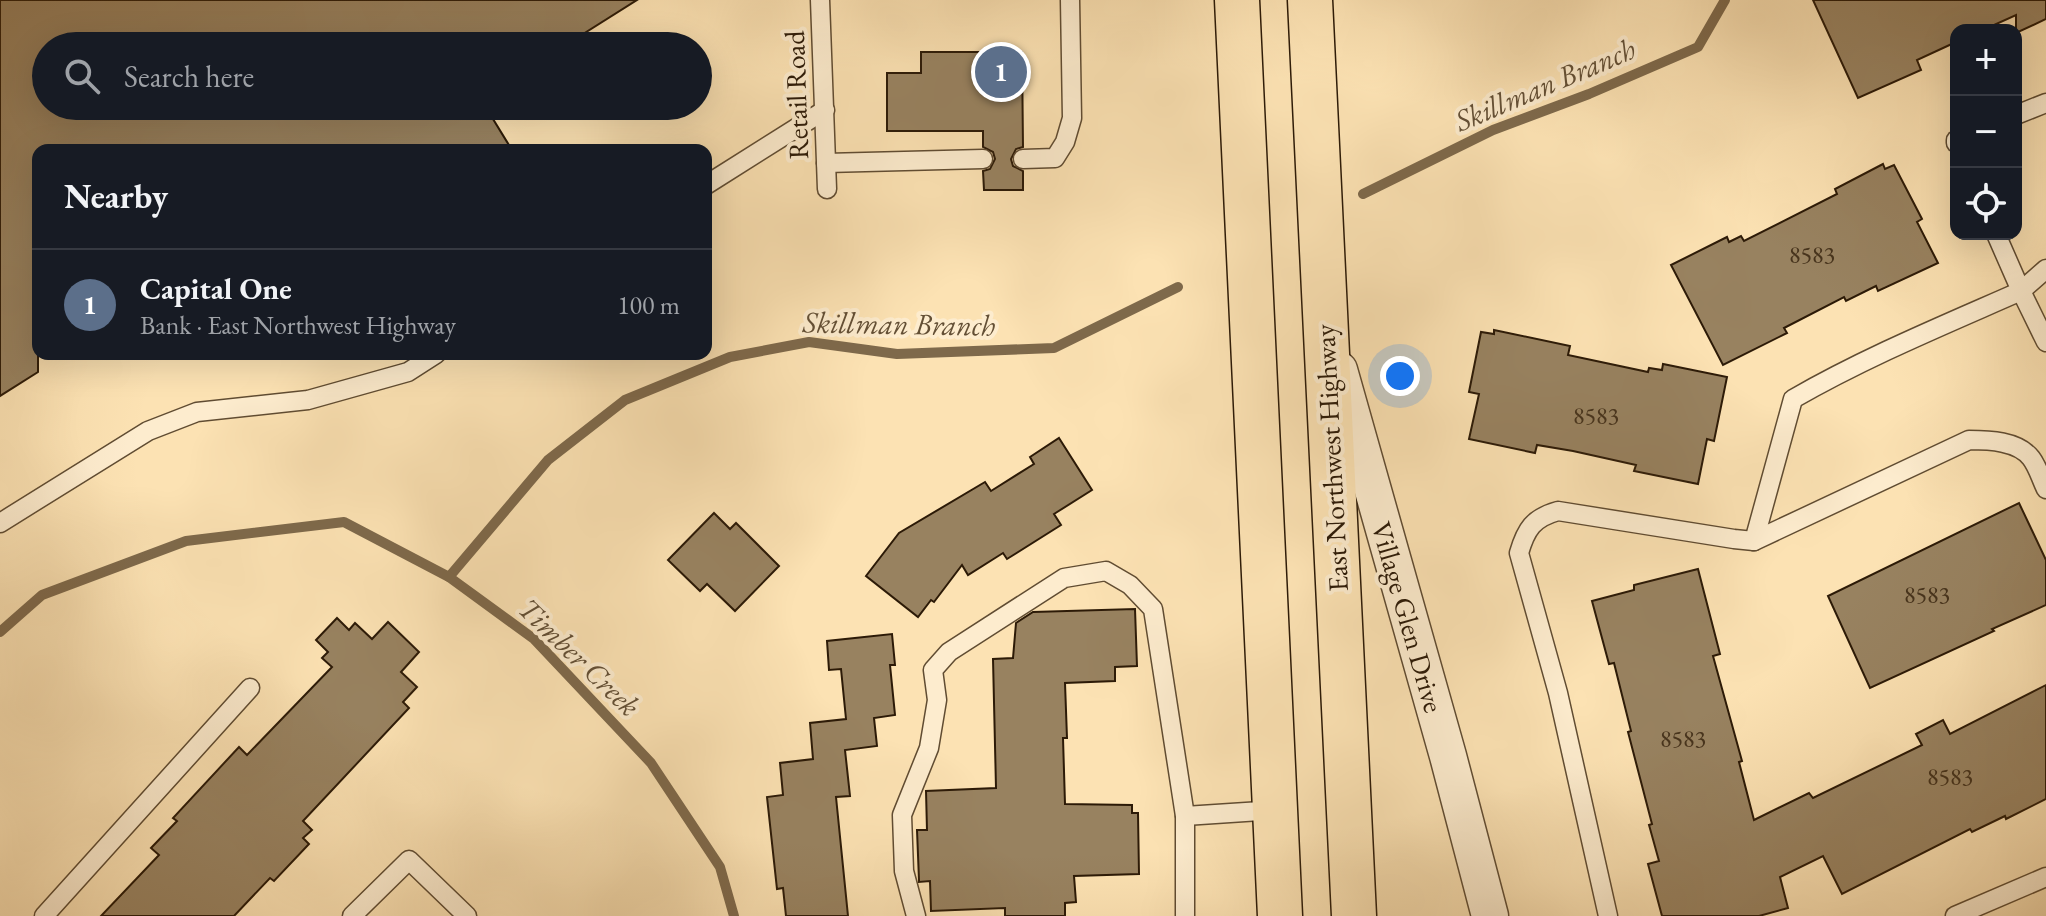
<!DOCTYPE html>
<html lang="en">
<head>
<meta charset="utf-8">
<style>
  body { margin:0; font-family:"EB Garamond",serif; background:#242831; color:#f1f3f6 }
  .controls { position:absolute; right:24px; top:24px; display:grid; overflow:hidden; border-radius:16px; box-shadow:0 8px 32px #0002 }
  .controls button { width:72px; height:72px; display:grid; place-items:center; padding:0; border:0; border-bottom:2px solid #363941; background:#171b24; color:#f1f3f6; font:40px sans-serif }
  .you { position:absolute; left:1400px; top:376px; width:28px; height:28px; margin:-20px; border:6px solid #fff; border-radius:50%; background:#1a73e8; box-shadow:0 0 0 12px #1a73e833 }
  .badge { display:grid; place-items:center; width:52px; height:52px; border-radius:50%; background:#c59692; color:#fff; font-size:26px; font-weight:700 }
  .pin { position:absolute; translate:-50% -50%; border:4px solid #fff; box-shadow:0 2px 8px #0006 }
  .list { margin:0; padding:0; list-style:none }
  h2 { display:flex; justify-content:space-between; align-items:center; height:104px; margin:0; padding:0 32px; font-size:34px }
  h2 small { font-size:26px; font-weight:400; color:#9ea1a6 }
  .list li { display:grid; grid-template-columns:52px 1fr auto; gap:24px; align-items:center; box-sizing:border-box; height:112px; padding:0 32px; border-top:2px solid #363941 }
  .list b { display:block; font-size:30px; white-space:nowrap }
  .list p { margin:0; font-size:26px; white-space:nowrap; color:#9ea1a6 }
  .list em { font-size:26px; font-style:normal; color:#9ea1a6 }
  .icon { flex:none; width:44px; height:44px; fill:none; stroke:currentColor; stroke-width:2; stroke-linecap:round; stroke-linejoin:round }
  .map { position:relative; flex:none; width:2046px; height:916px; overflow:hidden }
  .search { position:absolute; background:#171b24; box-shadow:0 8px 32px #0002; left:32px; top:32px; width:680px; height:88px; display:flex; align-items:center; gap:20px; box-sizing:border-box; padding:0 28px; border-radius:44px; color:#9ea1a6; font-size:30px }
  .panel { position:absolute; background:#171b24; box-shadow:0 8px 32px #0002; left:32px; top:144px; width:680px; height:216px; border-radius:16px }
  .map>svg:first-child { display:block }
</style>
</head>
<body>
<div class="map">
<svg width="2046" height="916" viewBox="0 0 2046 916">
  <rect width="100%" height="100%" fill="#fce2b3"/>
  <filter id="stains"><feTurbulence type="fractalNoise" baseFrequency=".0025" numOctaves="4"/><feColorMatrix values="0 0 0 0 .2 0 0 0 0 .09 0 0 0 0 .02 0 0 0 .5 -.17"/></filter>
  <radialGradient id="worn" r=".72"><stop offset=".6" stop-color="#630" stop-opacity="0"/><stop offset="1" stop-color="#630" stop-opacity=".3"/></radialGradient>
  <g fill="none" stroke-linecap="round" stroke-linejoin="round">
    <!-- stream -->
    <g stroke="#7e694b" stroke-width="10">
      <polyline points="1363,194 1493,130 1589,94 1698,47 1725,0"/>
      <polyline points="449,577 548,460 625,400 730,357 809,342 897,354 1054,348 1178,287"/>
      <polyline points="0,632 42,595 186,541 344,522 449,577 534,639 651,763 720,867 734,916"/>
    </g>
  </g>
  <!-- building -->
  <g fill="#988260" stroke="#2c1a07" stroke-width="2">
    <polygon points="0,0 637,0 564,46 46,46 46,106 485,106 512,150 38,150 38,372 0,396"/>
    <polygon points="1813,0 2046,0 2046,19 2016,33 2016,15 1983,30 1956,30 1956,42 1917,60 1921,70 1858,98"/>
    <polygon points="921,52 1022,52 1023,147 1016,149 1011,159 1013,166 1023,171 1023,190 984,190 983,171 990,169 995,159 993,152 983,147 983,131 887,131 887,73 921,73"/>
    <polygon points="1883,164 1885,169 1894,165 1922,219 1917,222 1938,263 1878,291 1876,286 1846,301 1844,297 1784,328 1787,333 1723,365 1671,265 1727,237 1729,242 1741,236 1744,241 1837,194 1835,189"/>
    <polygon points="1494,330 1570,346 1568,355 1648,372 1649,368 1662,370 1663,364 1727,377 1714,441 1707,439 1698,484 1634,471 1636,465 1573,451 1537,445 1535,453 1469,439 1479,394 1469,392 1481,332 1494,334"/>
    <polygon points="1059,438 1092,490 1054,514 1061,525 1007,559 1003,553 968,575 962,565 934,602 931,600 918,617 866,576 899,533 985,482 991,491 1034,464 1030,457"/>
    <polygon points="2019,503 2046,560 2046,605 1992,629 1994,631 1870,688 1828,596"/>
    <polygon points="714,513 730,529 736,523 779,566 735,611 707,584 700,591 668,560"/>
    <polygon points="1698,569 1720,654 1713,656 1742,761 1739,762 1754,820 1809,793 1813,798 1922,745 1916,734 1943,720 1950,734 2046,685 2046,799 2006,819 2005,816 1972,832 1970,829 1842,894 1823,856 1780,877 1788,908 1759,916 1662,916 1648,864 1659,861 1649,825 1652,824 1628,732 1631,731 1614,663 1609,664 1592,601 1634,590 1634,585"/>
    <polygon points="1135,609 1137,666 1115,667 1115,681 1065,683 1067,738 1063,738 1065,804 1132,805 1132,813 1138,813 1139,874 1074,876 1076,902 1065,903 1065,916 1005,916 1005,908 931,911 930,881 919,882 919,880 917,830 927,830 926,791 996,788 993,659 1013,658 1016,623 1033,612"/>
    <polygon points="337,618 349,630 355,623 372,639 388,622 419,652 401,672 417,687 403,702 409,708 303,821 312,830 303,838 309,844 274,881 270,878 234,916 101,916 159,855 151,848 177,821 173,818 239,747 247,755 332,667 322,658 328,652 316,640"/>
    <polygon points="892,634 895,665 890,665 895,715 874,718 877,746 845,750 850,796 836,797 848,916 786,916 783,888 777,889 767,797 783,795 780,763 813,759 810,723 846,719 841,669 829,670 827,641"/>
  </g>
  <g fill="none" stroke-linecap="round" stroke-linejoin="round">
    <!-- lane casing -->
    <g stroke="#604c32" stroke-width="21">
      <g id="lane">
        <polyline points="820,0 827,189"/>
        <polyline points="2016,115 2046,103"/>
        <polyline points="1956,140 1956,143"/>
        <polyline points="1023,159 1055,158 1065,142 1072,118 1070,0"/>
        <polyline points="826,163 983,159"/>
        <polyline points="706,185 825,110"/>
        <polyline points="2046,269 2021,291 2046,342"/>
        <polyline points="0,523 148,431 197,412 308,400 408,372 436,354"/>
        <path d="M1754,541L1793,399C1866,357 1944,325 2021,291L1996,234"/>
        <polyline points="1185,816 1275,810"/>
        <polyline points="44,916 250,688"/>
        <polyline points="352,916 409,860 467,916"/>
        <polyline points="916,916 904,871 902,815 929,748 937,700 933,670 949,652 1064,578 1106,571 1130,585 1153,609 1185,816 1185,916"/>
        <path d="M1608,916L1558,693L1519,553C1526,529 1533,518 1558,511L1734,539L1754,541L1969,440C1989,440 2018,441 2031,458C2038,467 2041,479 2046,489"/>
        <polyline points="1955,916 2046,877"/>
      </g>
    </g>
    <!-- street casing -->
    <g stroke="#604c32" stroke-width="39">
      <polyline id="street" points="1339,370 1448,756 1490,916"/>
    </g>
    <!-- primary casing -->
    <g stroke="#2c1a07" stroke-width="47">
      <g id="primary">
        <polyline points="1237,0 1280,916"/>
        <polyline points="1310,0 1354,916"/>
      </g>
    </g>
    <!-- lane -->
    <use href="#lane" stroke="#fdecce" stroke-width="18"/>
    <!-- street -->
    <use href="#street" stroke="#fdecce" stroke-width="36"/>
    <!-- primary -->
    <use href="#primary" stroke="#fce2b3" stroke-width="44"/>
  </g>
  <g text-anchor="middle" stroke-width="8" stroke-linejoin="round" paint-order="stroke">
    <!-- number labels -->
    <g font-size="24" fill="#47341d">
      <text x="1812" y="263">8583</text>
      <text x="1596" y="424">8583</text>
      <text x="1927" y="603">8583</text>
      <text x="1683" y="747">8583</text>
      <text x="1950" y="785">8583</text>
    </g>
    <!-- street labels -->
    <g font-size="28" fill="#2c1a07" stroke="#fdecce">
      <text transform="translate(796 95) rotate(-92)" y="10">Retail Road</text>
      <text transform="translate(1331 458) rotate(-93)" y="10">East Northwest Highway</text>
      <text transform="translate(1408 617) rotate(74)" y="10">Village Glen Drive</text>
    </g>
    <!-- water labels -->
    <g font-size="30" font-style="italic" fill="#634f35" stroke="#fdecce">
      <text transform="translate(1545 85) rotate(-23)" y="10">Skillman Branch</text>
      <text transform="translate(899 324) rotate(1)" y="10">Skillman Branch</text>
      <text transform="translate(579 657) rotate(44)" y="10">Timber Creek</text>
    </g>
  </g>
  <rect width="100%" height="100%" filter="url(#stains)"/>
  <rect width="100%" height="100%" fill="url(#worn)"/>
</svg>
<div class="controls">
<button>+</button>
<button>−</button>
<button><svg class="icon" aria-label="locate" viewBox="0 0 24 24"><circle cx="12" cy="12" r="6"/><path d="M12 2v4M12 18v4M2 12h4M18 12h4"/></svg></button>
</div>
<div class="you"></div>
<div class="pin badge" style="left:1001px;top:72px;background:#5c6f8a">1</div>
<div class="search"><svg class="icon" aria-label="search" viewBox="0 0 24 24"><circle cx="10" cy="10" r="6"/><path d="M15 15l6 6"/></svg>Search here</div>
<section class="panel">
<h2>Nearby<small></small></h2>
<ul class="list">
<li><span class="badge" style="background:#5c6f8a">1</span><div><b>Capital One</b><p>Bank · East Northwest Highway</p></div><em>100 m</em></li>
</ul>
</section>
</div>
</body>
</html>
